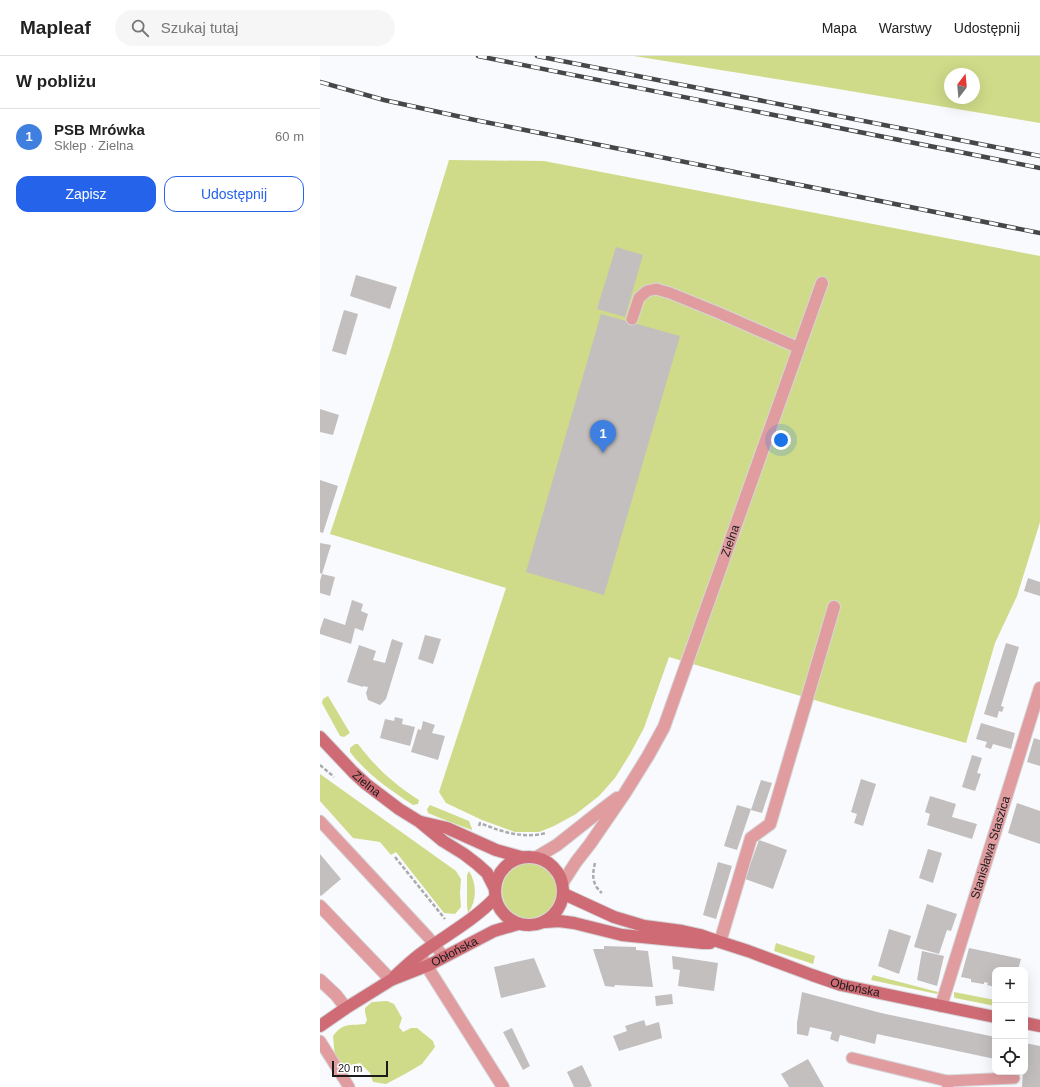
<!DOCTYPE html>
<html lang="pl">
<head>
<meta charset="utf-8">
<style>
  body { margin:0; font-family:Helvetica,sans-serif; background:#f6f6f6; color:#222 }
  .controls { position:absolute; right:12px; bottom:12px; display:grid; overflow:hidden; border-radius:8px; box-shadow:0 4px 16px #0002 }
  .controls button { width:36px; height:36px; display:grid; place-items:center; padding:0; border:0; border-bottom:1px solid #e0e0e0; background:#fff; color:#222; font:20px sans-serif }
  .compass { position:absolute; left:624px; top:12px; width:36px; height:36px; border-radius:50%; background:#fff; box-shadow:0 4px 16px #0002; rotate:16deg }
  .scale { position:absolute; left:12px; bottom:10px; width:56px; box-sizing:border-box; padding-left:4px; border:2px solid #1a1b1c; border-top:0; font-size:11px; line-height:14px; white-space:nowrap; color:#1a1b1c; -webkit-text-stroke:3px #fff; paint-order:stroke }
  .you { position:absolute; left:461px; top:384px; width:14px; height:14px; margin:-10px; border:3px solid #fff; border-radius:50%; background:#1a73e8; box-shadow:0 0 0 6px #1a73e833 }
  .badge { display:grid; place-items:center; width:26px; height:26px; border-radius:50%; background:#2563eb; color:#fff; font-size:13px; font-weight:700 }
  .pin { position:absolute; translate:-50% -33px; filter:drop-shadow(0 1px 2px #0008) }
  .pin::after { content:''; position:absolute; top:21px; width:14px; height:12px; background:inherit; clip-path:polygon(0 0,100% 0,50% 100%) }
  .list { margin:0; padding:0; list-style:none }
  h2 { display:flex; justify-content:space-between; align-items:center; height:52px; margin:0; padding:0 16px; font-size:17px }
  h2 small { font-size:13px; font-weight:400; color:#767676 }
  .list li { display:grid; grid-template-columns:26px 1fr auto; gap:12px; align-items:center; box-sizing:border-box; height:56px; padding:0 16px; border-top:1px solid #e0e0e0 }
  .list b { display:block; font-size:15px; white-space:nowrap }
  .list p { margin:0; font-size:13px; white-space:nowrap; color:#767676 }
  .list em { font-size:13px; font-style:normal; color:#767676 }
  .actions { display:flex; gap:8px; padding:12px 16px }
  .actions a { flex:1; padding:9px 0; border:1px solid #2563eb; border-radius:12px; text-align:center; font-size:14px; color:#2563eb }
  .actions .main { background:#2563eb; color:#fff }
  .icon { flex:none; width:22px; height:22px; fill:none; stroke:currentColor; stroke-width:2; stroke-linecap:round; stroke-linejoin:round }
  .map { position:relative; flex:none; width:720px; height:1031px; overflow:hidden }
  header { display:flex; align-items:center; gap:24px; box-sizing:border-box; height:56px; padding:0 20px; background:#fff; border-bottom:1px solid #e0e0e0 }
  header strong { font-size:19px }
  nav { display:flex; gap:22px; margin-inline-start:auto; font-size:14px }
  .search { width:280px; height:36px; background:#f6f6f6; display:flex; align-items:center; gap:10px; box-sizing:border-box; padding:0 14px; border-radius:22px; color:#767676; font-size:15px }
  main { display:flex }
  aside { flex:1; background:#fff }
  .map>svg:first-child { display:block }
</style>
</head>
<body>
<header>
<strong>Mapleaf</strong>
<div class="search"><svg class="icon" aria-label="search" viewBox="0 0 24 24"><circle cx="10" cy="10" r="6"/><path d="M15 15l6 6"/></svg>Szukaj tutaj</div>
<nav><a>Mapa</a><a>Warstwy</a><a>Udostępnij</a></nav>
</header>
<main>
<aside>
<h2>W pobliżu<small></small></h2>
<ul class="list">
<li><span class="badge" style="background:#3f7fe0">1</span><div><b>PSB Mrówka</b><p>Sklep · Zielna</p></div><em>60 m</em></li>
</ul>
<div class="actions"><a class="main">Zapisz</a><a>Udostępnij</a></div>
</aside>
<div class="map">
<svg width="720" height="1031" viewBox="0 0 720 1031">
  <rect width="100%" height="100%" fill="#f9fafd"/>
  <!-- green -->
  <g fill="#cfdb88" fill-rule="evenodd">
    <path d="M314,0H720V67L500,30ZM630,18H654V42H630Z"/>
    <polygon points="129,104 224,105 720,200 720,466 697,540 675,587 646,687 518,651 349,601 324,672 310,698 295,722 279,740 256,758 234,770 219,776 195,776 162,764 126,747 119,736 186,532 10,478 71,293"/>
    <polygon points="8,640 30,677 24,681 20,680 2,647 3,643"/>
    <path d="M35,688H38C57,713 73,727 99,744L98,748L93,749C70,734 47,718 30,696V692Z"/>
    <polygon points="0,718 136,815 141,823 140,837 141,851 135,858 124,857 76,796 71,799 60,786 33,782 0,745"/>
    <polygon points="110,749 149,765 152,773 152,774 125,764 108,757 107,753"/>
    <circle cx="210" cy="835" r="28"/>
    <path d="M149,815C157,828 157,845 148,857L147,849V819Z"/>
    <polygon points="456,887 495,900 493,908 454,895"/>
    <polygon points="553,919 618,936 617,938 551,924"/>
    <polygon points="634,936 675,944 675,950 635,942 634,941"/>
    <path d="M67,945L74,948L82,962L79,971L83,976L91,972H97L113,985L115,991L102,1008L85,1018L66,1028L53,1026L50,1017L40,1007L23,1011L15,1002L13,980C24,966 28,970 45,968L47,964L45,956V952L52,946Z"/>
  </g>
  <!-- building -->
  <g fill="#c2bfbe">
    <polygon points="296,191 323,199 305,261 277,253"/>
    <polygon points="36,219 77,231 70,253 30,240"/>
    <polygon points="24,254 38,258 26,299 12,295"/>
    <polygon points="281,258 360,280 284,539 206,516"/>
    <polygon points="0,353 19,359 13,379 0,376"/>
    <polygon points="0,424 18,430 3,477 0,476"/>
    <polygon points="0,487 11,489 2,518 0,517"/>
    <polygon points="2,518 15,521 10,540 0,537 0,525"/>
    <polygon points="708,522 720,526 720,540 704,535"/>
    <polygon points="32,544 43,548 41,555 48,558 43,575 35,572 31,588 0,578 0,574 4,562 25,569"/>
    <polygon points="105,579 121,583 113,608 98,603"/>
    <polygon points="72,583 83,587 66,643 60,649 48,644 46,637 48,631 43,630 43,631 27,626 39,589 56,595 53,604 65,607"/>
    <polygon points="686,587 699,591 681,650 684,651 682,656 679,655 677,662 664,658"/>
    <polygon points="75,661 83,663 82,668 95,671 90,690 60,682 65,663 74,665"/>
    <polygon points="103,665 115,669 112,677 125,680 118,704 91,696 98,673 101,674"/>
    <polygon points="661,667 695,677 691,693 673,688 671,693 665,691 667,686 656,683"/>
    <polygon points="714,682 720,684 720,710 707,706"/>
    <polygon points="652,699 662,702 657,717 661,718 655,735 642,731"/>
    <polygon points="541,723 556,728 543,770 534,767 537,758 531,756"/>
    <polygon points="441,724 452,727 442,757 431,754"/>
    <polygon points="610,740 636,748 632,761 657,768 652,783 607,769 610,758 605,756"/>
    <polygon points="697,747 720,755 720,788 688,777"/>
    <polygon points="417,749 431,753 417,794 404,790"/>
    <polygon points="439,784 467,794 453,833 425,823"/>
    <polygon points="608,793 622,797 613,827 599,822"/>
    <polygon points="0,798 21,823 1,840 0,839"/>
    <polygon points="398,806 412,810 396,863 383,859"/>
    <polygon points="607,848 637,858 631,875 627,874 619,898 594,891"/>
    <polygon points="569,873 591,880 579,918 558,910"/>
    <polygon points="284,890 316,891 316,894 328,895 333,931 295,929 294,931 285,930 273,893 284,893"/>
    <polygon points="649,892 701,903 698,914 675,914 675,931 667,929 668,927 664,926 664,928 663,928 651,926 651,923 641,921"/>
    <polygon points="602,895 624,900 617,930 597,924"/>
    <polygon points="352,900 398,907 394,935 358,930 360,914 353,913"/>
    <polygon points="214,902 226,931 181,942 174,911"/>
    <polygon points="482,936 561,957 675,981 675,1003 557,978 555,988 520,979 518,986 510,983 512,976 490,971 488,980 477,978 477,967"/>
    <polygon points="352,938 353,948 336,950 335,940"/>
    <polygon points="324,964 326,970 339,966 342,982 299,995 293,980 307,975 305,970"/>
    <polygon points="192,972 210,1010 203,1014 183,976"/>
    <polygon points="705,987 720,990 720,1031 702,1031 703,1016 705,1016"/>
    <polygon points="488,1003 504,1031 469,1031 461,1018"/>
    <polygon points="262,1009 272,1030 269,1031 254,1031 247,1016"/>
  </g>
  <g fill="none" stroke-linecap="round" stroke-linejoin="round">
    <!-- lane casing -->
    <g stroke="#d5d6d9" stroke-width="13">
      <g id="lane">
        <polyline points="312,263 319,242 327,235 336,233 350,237 399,257 479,292"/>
        <polyline points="0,765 108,881 124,901"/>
        <polyline points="0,985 29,1031"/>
        <polyline points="532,1002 627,1025 628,1031"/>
        <polyline points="627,1025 694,1022"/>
      </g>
    </g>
    <!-- street casing -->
    <g stroke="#d5d6d9" stroke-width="14">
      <g id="street">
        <polyline points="217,801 237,789 280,755 297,742"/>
        <path id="s1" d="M243,826L256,806L270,788L305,737L328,700L344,671L502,227"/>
        <polyline points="0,850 71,924"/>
        <polyline points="400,886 431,782 450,768 514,551"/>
        <polyline points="101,901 183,1031"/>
        <polyline points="0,924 16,939 26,952"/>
        <path id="s2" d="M621,950L720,632"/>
      </g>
    </g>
    <!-- secondary casing -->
    <g stroke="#d5d6d9" stroke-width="14">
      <g id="secondary">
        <path id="s3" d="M0,681L33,716L46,728L79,753L100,766L123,785L144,798L157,808L167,817L175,833"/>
        <polyline points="101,766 127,772 176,794 201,801"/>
        <circle cx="209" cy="835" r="34"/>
        <path id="s4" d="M244,838L294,861L324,870L362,875L380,879L400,886L428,895L492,919L521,929L675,961"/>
        <polyline points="225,866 239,865 254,867 302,879 383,887 390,887"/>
        <path d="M75,920C84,912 93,903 103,896C128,878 154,864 175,842"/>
        <polyline points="705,967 720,970"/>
        <path id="s5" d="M0,970L26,952L71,924L109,909L174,875L198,868"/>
      </g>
    </g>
    <!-- path -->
    <g stroke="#aaabad" stroke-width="2.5" stroke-dasharray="4 2" stroke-linecap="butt">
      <polyline points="0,709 14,721"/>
      <path d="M159,770L160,767C182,776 203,783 226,777"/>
      <polyline points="75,801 125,863"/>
      <path d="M275,807C272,819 272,829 282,837"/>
    </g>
    <!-- lane -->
    <use href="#lane" stroke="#e09c9f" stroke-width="11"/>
    <!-- street -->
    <use href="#street" stroke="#e09c9f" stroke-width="12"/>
    <!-- secondary -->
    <use href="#secondary" stroke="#ce6b74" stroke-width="12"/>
    <!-- rail casing -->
    <g stroke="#464749" stroke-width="4.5">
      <g id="rail">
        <polyline points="158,0 720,112"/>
        <polyline points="217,0 720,100"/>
        <polyline points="0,26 64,44 155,64 720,177"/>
      </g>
    </g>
    <!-- rail -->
    <use href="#rail" stroke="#fff" stroke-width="3" stroke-dasharray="9" stroke-linecap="butt"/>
  </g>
  <g text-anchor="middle" stroke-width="3" stroke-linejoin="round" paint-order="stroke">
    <!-- street labels -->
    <g font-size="12" fill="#1a1b1c" stroke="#fff">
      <text dy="4" stroke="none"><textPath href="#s1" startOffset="383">Zielna</textPath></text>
      <text dy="4" stroke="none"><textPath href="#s3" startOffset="66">Zielna</textPath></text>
      <text dy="4" stroke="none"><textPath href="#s2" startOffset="166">Stanisława Staszica</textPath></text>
      <text dy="4" stroke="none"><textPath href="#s5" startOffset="154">Obłońska</textPath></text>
      <text dy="4" stroke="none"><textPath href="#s4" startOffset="307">Obłońska</textPath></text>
    </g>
  </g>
</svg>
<div class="controls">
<button>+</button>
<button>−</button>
<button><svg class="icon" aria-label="locate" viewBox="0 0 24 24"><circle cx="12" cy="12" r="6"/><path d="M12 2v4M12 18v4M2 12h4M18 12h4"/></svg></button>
</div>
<svg class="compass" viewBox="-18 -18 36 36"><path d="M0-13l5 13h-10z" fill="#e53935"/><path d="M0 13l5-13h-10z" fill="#767676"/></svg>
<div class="scale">20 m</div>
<div class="you"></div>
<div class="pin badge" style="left:283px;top:397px;background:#3f7fe0">1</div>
</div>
</main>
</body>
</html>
